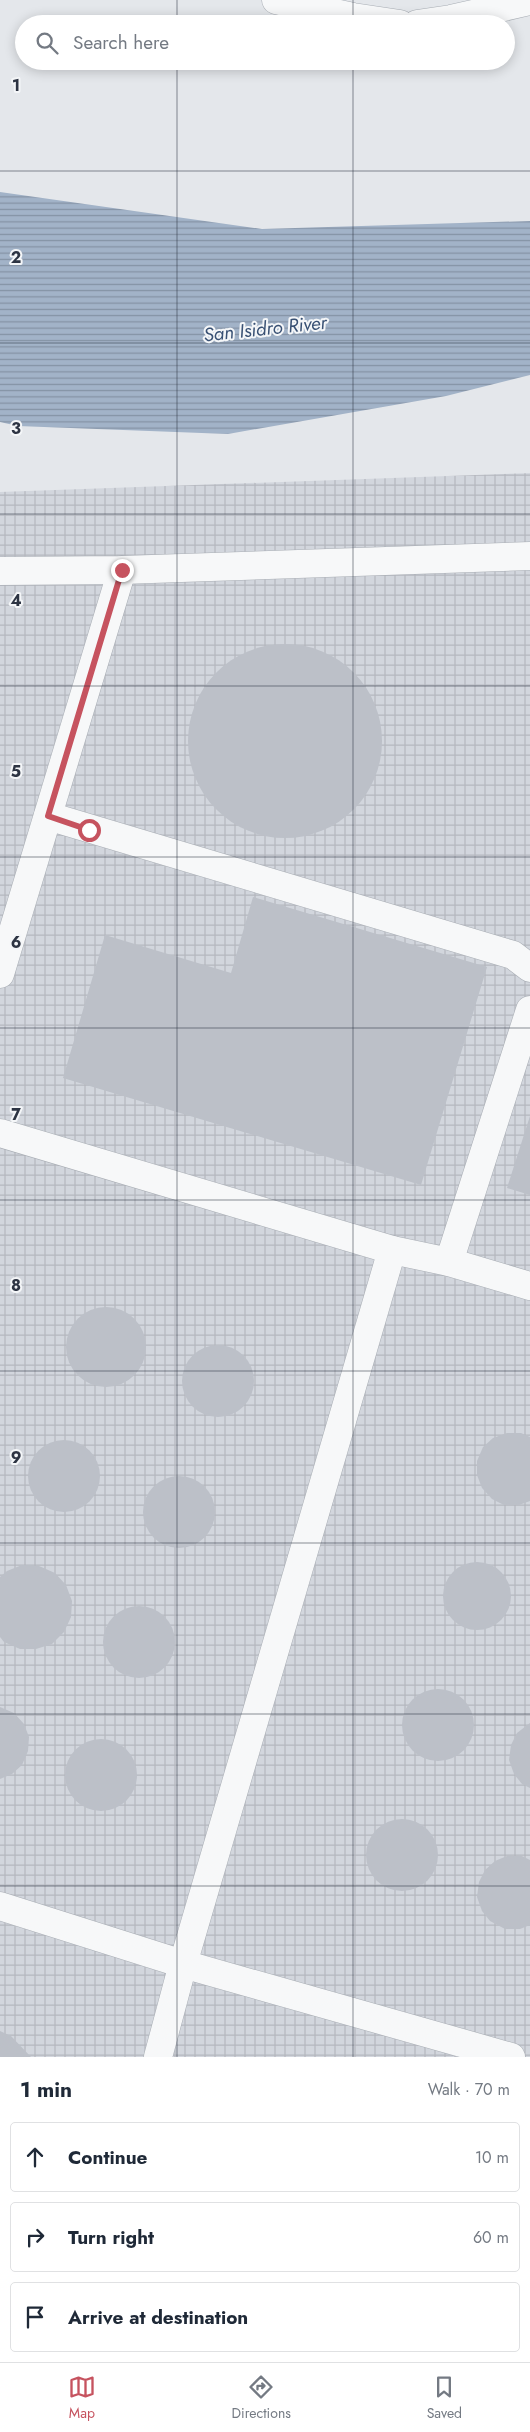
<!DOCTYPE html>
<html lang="en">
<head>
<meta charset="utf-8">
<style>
  body { margin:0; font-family:Jost,sans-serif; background:#f6f6f7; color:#1f2937 }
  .stop { position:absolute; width:15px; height:15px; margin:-11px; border:4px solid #c6535f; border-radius:50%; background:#fff }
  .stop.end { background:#c6535f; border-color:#fff; box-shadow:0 1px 5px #0008 }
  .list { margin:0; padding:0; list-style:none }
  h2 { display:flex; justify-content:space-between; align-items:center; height:65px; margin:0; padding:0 20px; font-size:21px }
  h2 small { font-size:16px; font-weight:400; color:#747a83 }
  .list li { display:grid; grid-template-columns:32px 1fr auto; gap:15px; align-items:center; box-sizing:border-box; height:70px; margin:0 10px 10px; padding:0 10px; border:1px solid #e0e1e3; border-radius:5px }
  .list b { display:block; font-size:19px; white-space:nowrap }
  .list em { font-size:16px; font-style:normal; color:#747a83 }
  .icon { flex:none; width:28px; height:28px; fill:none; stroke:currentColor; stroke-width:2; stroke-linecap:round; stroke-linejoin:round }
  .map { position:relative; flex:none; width:530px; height:2057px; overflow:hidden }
  .search { position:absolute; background:#fff; box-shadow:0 2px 12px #0003; left:15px; right:15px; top:15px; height:55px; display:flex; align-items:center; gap:12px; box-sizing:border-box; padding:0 18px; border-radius:28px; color:#747a83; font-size:19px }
  .sheet { height:305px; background:#fff }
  nav { display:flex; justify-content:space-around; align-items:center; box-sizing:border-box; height:70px; border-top:1px solid #e0e1e3; background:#fff; font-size:14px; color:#747a83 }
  nav a { display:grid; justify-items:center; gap:2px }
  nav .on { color:#c6535f }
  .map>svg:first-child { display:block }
</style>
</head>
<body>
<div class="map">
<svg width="530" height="2057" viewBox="0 0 530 2057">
  <defs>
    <pattern id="industrial-grid" width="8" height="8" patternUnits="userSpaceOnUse" patternTransform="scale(1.25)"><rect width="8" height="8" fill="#d2d6dd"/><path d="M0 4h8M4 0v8" fill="none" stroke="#b5b8bf"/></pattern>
    <pattern id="water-rules" width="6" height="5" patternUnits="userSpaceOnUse" patternTransform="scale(1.25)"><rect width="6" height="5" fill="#a2b3c8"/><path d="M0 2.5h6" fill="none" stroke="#8492a4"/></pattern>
  </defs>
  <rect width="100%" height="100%" fill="#e4e7eb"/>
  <!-- industrial -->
  <polygon fill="url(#industrial-grid)" points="530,473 530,2057 0,2057 0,492"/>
  <!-- water -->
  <polygon fill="url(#water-rules)" points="0,192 262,229 530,221 530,375 446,396 228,434 18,426 0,422"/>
  <!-- building -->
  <g fill="#bcc0c8">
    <circle cx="285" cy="741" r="97"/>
    <polygon points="253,897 487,967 421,1185 63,1078 105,935 231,973"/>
    <polygon points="530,1116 530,1195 507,1188"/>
    <circle cx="106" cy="1347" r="40"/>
    <circle cx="218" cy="1381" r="36"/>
    <polygon points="507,1433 521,1433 530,1437 530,1501 519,1505 504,1505 492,1499 482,1488 477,1475 477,1461 483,1447 493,1438"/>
    <circle cx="64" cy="1476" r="36"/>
    <circle cx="179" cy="1512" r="36"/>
    <circle cx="477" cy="1596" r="34"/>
    <polygon points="22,1565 39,1566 55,1573 66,1585 72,1601 71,1617 64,1632 52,1644 36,1649 20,1649 4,1642 0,1637 0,1577 7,1571"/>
    <circle cx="139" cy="1642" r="36"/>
    <circle cx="438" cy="1725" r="36"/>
    <polygon points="0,1707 14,1713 24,1724 29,1737 28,1751 22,1765 12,1774 0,1779"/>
    <polygon points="530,1723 530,1788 522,1784 514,1774 509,1760 511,1745 517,1733"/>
    <circle cx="101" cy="1775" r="36"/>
    <circle cx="402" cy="1855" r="36"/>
    <polygon points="507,1856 522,1856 530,1860 530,1925 520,1929 505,1929 490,1921 482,1911 477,1897 479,1882 485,1870 495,1861"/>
    <polygon points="0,2031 11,2036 31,2057 0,2057"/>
  </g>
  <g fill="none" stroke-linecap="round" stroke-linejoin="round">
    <!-- minor casing -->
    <g stroke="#a9aeb5" stroke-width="29">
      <g id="minor">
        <polyline points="276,0 353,17 400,24"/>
        <polyline points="417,24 451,19 530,1"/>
        <polyline points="0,571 122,570 530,556"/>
        <polyline points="48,816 513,955 530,968"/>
        <polyline points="0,974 122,570"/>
        <polyline points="0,1133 392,1250 449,1262 530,1286"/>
        <polyline points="449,1262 530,1010"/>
        <polyline points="0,1906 183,1964 511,2057"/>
        <polyline points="158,2057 183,1964 392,1250"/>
      </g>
    </g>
    <!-- minor -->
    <use href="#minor" stroke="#f7f8f9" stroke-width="28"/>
  </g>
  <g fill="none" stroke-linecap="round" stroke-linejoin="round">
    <!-- route -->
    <polyline stroke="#c6535f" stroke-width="6" points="89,830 48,816 122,570"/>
  </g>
  <!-- grid -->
  <path fill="none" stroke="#2d3443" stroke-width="1" stroke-opacity="0.55" d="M177,0V24M353,0V24M177,61V2057M353,61V2057M0,171H530M0,343H530M0,514H530M0,686H530M0,857H530M0,1028H530M0,1200H530M0,1371H530M0,1543H530M0,1714H530M0,1886H530"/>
  <g text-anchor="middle" stroke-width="4" stroke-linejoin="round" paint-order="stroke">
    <!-- water labels -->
    <g font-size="19" font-style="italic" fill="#395174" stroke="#f4f6f8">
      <text transform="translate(265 328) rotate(-6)" y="7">San Isidro River</text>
    </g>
  </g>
  <g font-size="16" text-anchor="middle" font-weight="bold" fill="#2d3443" stroke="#f4f6f8" stroke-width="4" stroke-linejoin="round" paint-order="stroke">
    <text x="16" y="91">1</text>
    <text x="16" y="263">2</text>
    <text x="16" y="434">3</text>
    <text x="16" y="606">4</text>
    <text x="16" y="777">5</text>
    <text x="16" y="948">6</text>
    <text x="16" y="1120">7</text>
    <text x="16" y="1291">8</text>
    <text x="16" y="1463">9</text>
  </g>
</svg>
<div class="stop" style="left:89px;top:830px"></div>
<div class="stop end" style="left:122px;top:570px"></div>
<div class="search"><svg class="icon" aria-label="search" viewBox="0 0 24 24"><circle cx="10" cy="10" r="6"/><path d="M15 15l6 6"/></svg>Search here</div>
</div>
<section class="sheet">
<h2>1 min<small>Walk · 70 m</small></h2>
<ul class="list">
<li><svg class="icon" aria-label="ahead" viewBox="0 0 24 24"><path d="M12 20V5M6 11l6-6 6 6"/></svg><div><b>Continue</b></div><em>10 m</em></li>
<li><svg class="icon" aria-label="right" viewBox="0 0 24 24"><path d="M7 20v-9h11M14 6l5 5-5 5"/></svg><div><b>Turn right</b></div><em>60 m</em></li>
<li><svg class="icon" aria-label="arrive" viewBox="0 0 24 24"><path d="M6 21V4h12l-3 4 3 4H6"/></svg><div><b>Arrive at destination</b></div></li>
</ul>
</section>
<nav>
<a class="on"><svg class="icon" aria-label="map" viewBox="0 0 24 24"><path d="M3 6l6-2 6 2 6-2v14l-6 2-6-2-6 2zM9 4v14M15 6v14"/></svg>Map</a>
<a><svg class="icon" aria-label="directions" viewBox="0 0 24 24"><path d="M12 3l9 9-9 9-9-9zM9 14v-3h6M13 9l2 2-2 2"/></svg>Directions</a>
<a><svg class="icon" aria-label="saved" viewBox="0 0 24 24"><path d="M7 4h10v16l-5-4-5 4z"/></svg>Saved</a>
</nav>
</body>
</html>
